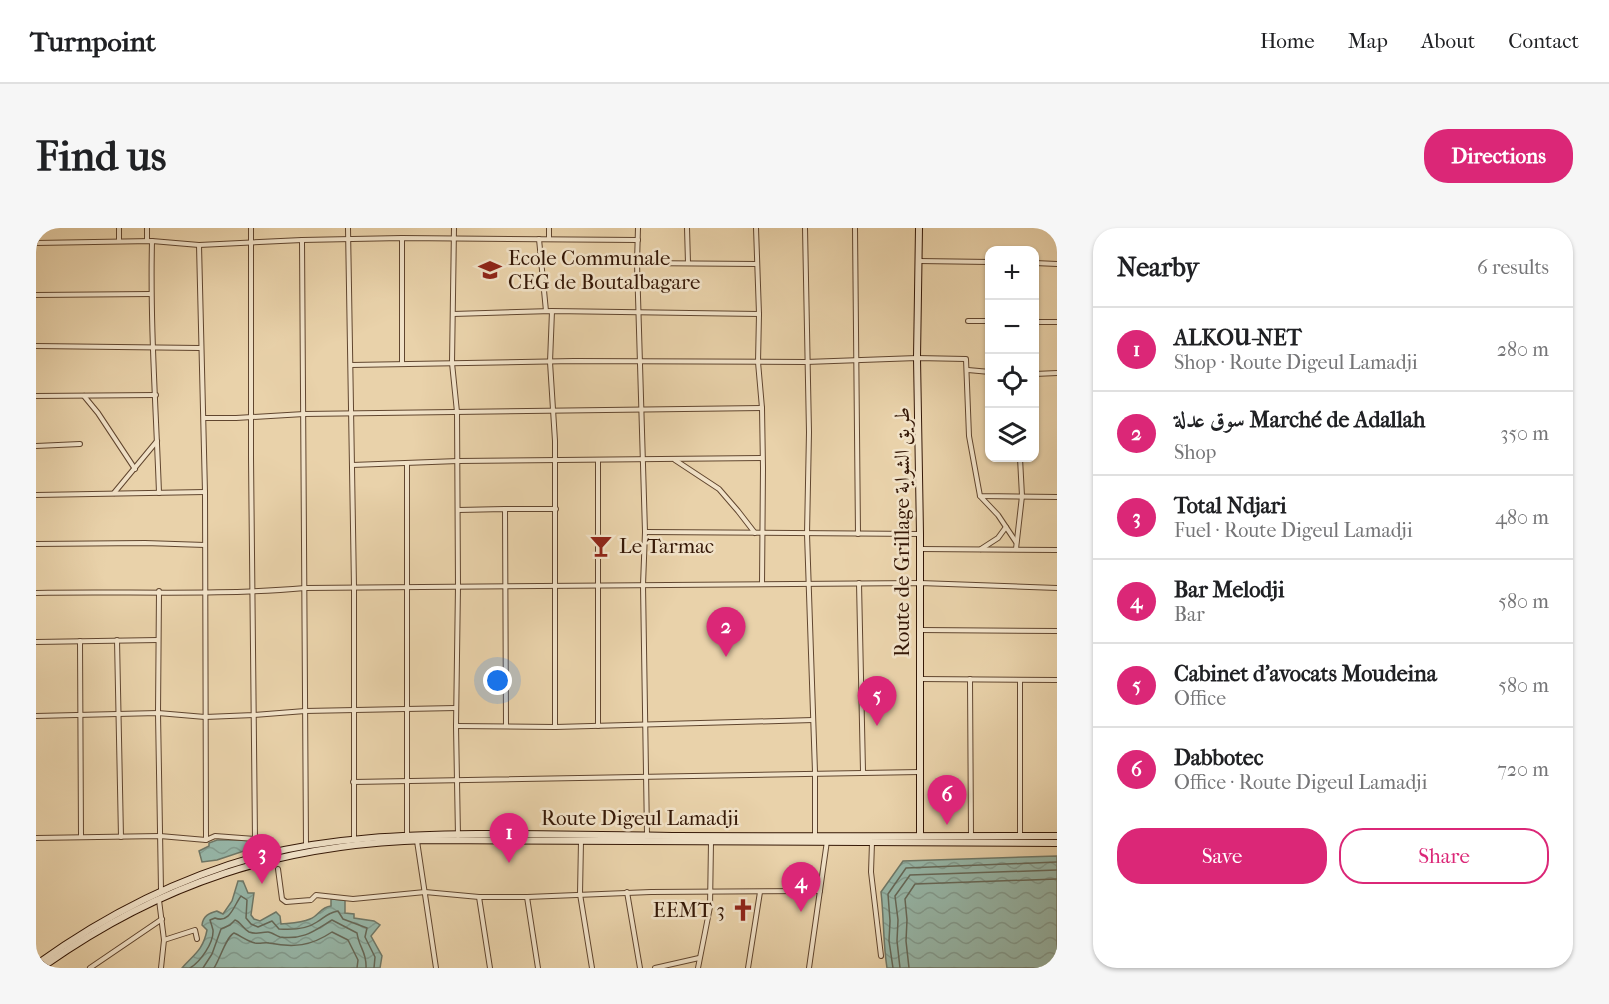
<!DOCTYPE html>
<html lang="en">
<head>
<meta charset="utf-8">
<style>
  body { margin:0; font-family:"IM FELL French Canon",Amiri,serif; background:#f6f6f6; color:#202124 }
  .controls { position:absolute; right:18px; top:18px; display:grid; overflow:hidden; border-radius:12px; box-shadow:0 2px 4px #0004 }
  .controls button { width:54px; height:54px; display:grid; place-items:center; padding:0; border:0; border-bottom:2px solid #e0e0e0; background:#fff; color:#202124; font:30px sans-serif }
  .you { position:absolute; left:462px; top:453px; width:21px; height:21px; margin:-15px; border:4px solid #fff; border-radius:50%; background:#1a73e8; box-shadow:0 0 0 9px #1a73e833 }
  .badge { display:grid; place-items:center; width:39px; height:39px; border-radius:50%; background:#db2777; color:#fff; font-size:20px; font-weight:700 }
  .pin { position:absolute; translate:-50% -50px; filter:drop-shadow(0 2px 3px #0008) }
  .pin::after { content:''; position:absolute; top:32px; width:21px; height:18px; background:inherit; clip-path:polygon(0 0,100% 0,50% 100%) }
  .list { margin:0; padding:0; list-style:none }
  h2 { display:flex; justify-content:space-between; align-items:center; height:78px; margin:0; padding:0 24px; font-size:26px }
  h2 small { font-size:20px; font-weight:400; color:#757577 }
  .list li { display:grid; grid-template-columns:39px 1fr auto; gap:18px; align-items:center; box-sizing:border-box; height:84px; padding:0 24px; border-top:2px solid #e0e0e0 }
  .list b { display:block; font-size:22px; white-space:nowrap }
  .list p { margin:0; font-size:20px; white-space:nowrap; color:#757577 }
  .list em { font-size:20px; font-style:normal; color:#757577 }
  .actions { display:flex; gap:12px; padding:18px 24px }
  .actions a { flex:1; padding:14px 0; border:2px solid #db2777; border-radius:24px; text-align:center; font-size:21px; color:#db2777 }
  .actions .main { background:#db2777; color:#fff }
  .icon { flex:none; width:33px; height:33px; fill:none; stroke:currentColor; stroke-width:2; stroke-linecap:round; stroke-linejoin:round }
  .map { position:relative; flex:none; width:1021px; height:740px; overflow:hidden; border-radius:24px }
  header { display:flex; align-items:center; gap:36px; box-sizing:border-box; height:84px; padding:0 30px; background:#fff; border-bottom:2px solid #e0e0e0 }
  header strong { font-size:28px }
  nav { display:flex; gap:33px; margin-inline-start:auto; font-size:21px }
  .intro { display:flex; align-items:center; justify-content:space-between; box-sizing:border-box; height:144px; padding:0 36px }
  h1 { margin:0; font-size:42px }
  .button { padding:15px 27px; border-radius:24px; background:#db2777; color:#fff; font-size:21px; font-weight:700 }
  main { display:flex; gap:36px; padding:0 36px }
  aside { flex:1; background:#fff; border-radius:24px; box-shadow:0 2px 4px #0004 }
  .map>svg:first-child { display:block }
</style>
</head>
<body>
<header>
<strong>Turnpoint</strong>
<nav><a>Home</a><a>Map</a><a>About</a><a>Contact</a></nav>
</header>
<div class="intro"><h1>Find us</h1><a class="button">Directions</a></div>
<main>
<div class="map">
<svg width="1021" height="740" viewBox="0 0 1021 740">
  <defs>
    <pattern id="water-waves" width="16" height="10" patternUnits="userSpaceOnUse" patternTransform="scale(1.5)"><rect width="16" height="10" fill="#97b8aa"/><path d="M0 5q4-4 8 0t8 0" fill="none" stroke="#839d91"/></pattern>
  </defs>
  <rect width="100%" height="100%" fill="#e9d2aa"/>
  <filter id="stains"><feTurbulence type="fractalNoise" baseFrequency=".00333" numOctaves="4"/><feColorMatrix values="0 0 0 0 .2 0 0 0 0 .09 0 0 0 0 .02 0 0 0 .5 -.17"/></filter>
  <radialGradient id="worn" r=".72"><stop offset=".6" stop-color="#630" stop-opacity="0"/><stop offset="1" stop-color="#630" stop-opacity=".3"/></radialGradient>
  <!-- water -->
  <g fill="url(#water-waves)" stroke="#6f7868" stroke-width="1.5">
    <polygon points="181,612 217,612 217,620 181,632 166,634 163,623 173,618 173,615"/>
    <path d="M1021,628V740H851C847,715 848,690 845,664L867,633Z"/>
    <path d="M202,653H207L212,665H218L215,687L218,691L224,693L240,684L244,688L245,696C255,695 265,695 274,691C283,688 284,679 295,678V671L309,672V685L318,686V690L338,693L344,697L335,708L346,728L344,740H146C157,727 167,723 171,702L166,697C167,688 173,685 181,683L187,686L196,673Z"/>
  </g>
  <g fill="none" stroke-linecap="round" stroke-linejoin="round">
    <!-- shore -->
    <g stroke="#666858" stroke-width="1.5">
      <path d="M154,740C164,734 178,715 177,702C176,698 175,695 174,692L179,690C194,696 198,677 205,668L211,672L210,690L215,696L222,699L236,693L243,701C256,702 271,701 281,694C290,688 292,685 302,683L307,691L331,700L329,709L339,729L338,740"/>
      <path d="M167,740L176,726L185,701L194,697L199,692C205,694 207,701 213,704C221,707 224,704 232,704C236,704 240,708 244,709C268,712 278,703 296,692L321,705C323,720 331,724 330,740"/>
      <path d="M178,740C184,731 190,709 198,705C205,708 211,713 219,715C224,716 229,714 233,715C258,720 275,718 296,704L312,712L322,732L321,740"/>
      <polyline points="857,740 853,713 854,693 852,666 870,640 1021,634"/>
      <polyline points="864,740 861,713 862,692 859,668 874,647 1021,642"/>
      <polyline points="873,740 870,713 871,692 869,671 879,656 1021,651"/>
    </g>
    <!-- street casing -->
    <g stroke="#61462f" stroke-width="6">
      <g id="street">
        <polyline points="83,0 83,13"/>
        <polyline points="111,0 111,13"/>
        <polyline points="215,0 215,230 219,611"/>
        <polyline points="312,0 318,359 318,611"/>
        <polyline points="418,0 416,135 421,184 422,358 420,498 422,608"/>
        <polyline points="602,0 601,35 609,304 607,357 611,607"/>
        <polyline points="651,0 652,35"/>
        <polyline points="720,0 723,86 722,134 726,180 727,240 726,356"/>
        <polyline points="769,0 773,204 771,306 779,544 779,608"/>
        <polyline points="819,0 822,306"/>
        <polyline points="366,10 366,135"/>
        <polyline points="503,11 510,83"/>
        <polyline points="513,11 513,0"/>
        <polyline points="266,12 270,617"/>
        <path d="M116,13C114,97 120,180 123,265"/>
        <polyline points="0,15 116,13 163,17 266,12 366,10 602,12"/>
        <polyline points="163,17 169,264 170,612"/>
        <polyline points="883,33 954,34"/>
        <polyline points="601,35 720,36"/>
        <polyline points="999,35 1021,36"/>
        <polyline points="0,67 115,66"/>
        <polyline points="417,86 516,83 723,86"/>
        <polyline points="932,93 954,93"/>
        <polyline points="999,94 1021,94"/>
        <polyline points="0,118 164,120"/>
        <polyline points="315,137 538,133 770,134 881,130 930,131 933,208 944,268 1021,269"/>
        <polyline points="932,142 954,144"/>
        <polyline points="999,146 1021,145"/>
        <polyline points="0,168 120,167"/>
        <polyline points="48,168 62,185 99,241"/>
        <polyline points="168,190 200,190 268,186 726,180"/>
        <polyline points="0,218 44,216"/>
        <polyline points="639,232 683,261 702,283 719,305"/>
        <polyline points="316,237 422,233 726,230"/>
        <polyline points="78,265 121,213"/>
        <polyline points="0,267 169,264"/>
        <polyline points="944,268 962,287 980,314"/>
        <polyline points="469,281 520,281"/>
        <polyline points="422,282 469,281 470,498"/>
        <polyline points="609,304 884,306"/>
        <polyline points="0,316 109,315 169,317"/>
        <polyline points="884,321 1021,322"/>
        <polyline points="945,321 962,310 970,299"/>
        <polyline points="980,321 986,268 984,230"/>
        <polyline points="823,355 827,543"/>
        <polyline points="123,363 122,485 125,662"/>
        <path d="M0,365C90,363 179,368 269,360L884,355L1021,360"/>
        <polyline points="884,402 1021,403"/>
        <polyline points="81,412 85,609"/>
        <polyline points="44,413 45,609"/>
        <polyline points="0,414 122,412"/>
        <polyline points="884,451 1021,452"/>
        <polyline points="934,451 935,608"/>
        <polyline points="984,452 984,608"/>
        <polyline points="0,488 122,485 169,489 218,487 269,483 420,480"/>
        <polyline points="420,498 519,499 519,213 514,134 516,83"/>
        <polyline points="562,498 562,233"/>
        <polyline points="519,499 777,492"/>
        <polyline points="317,554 884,544"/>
        <polyline points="371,607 371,236"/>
        <polyline points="0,610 124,608 170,612 179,608 219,611 219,629"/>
        <polyline points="381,613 400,740"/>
        <polyline points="545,613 544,666 556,740"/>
        <polyline points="836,615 835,644 845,728"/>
        <polyline points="242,641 246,671 250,674 275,672 280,667 317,671 389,664 443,669 491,669 615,664 784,663"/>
        <polyline points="591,664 604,740"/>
        <polyline points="443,669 454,740"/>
        <polyline points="491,669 502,740"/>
        <polyline points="123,672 128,712 125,740"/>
        <polyline points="128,712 159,702 161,711"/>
        <polyline points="54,740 126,691"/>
        <polyline points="619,740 663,730"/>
        <polyline points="662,740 674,679 675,614"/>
        <polyline points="712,740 724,664"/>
        <polyline points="773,740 791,613"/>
      </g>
    </g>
    <!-- secondary casing -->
    <g stroke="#341706" stroke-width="8">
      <g id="secondary">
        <polyline points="883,0 881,130 884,306 884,607"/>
        <path d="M0,737C69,687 144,649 226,627C297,609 369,607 441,606C506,606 571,607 636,608C764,609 893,608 1021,608"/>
        <path d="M5,740C124,655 245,616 391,612L1021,615"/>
      </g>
    </g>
    <!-- street -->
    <use href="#street" stroke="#f1e2c8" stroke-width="4"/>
    <!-- secondary -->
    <use href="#secondary" stroke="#f1e2c8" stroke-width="6"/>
  </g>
  <!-- icons -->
  <defs>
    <g id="school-bare" transform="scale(1.8)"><path d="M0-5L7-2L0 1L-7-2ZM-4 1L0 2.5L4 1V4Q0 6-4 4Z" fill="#8f2418" stroke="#f1e2c8" stroke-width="2.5" paint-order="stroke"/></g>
    <g id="bar-bare" transform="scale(1.8)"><path d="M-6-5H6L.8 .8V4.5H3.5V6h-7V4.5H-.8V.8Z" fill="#8f2418" stroke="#f1e2c8" stroke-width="2.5" paint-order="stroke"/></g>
    <g id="church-bare" transform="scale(1.8)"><path d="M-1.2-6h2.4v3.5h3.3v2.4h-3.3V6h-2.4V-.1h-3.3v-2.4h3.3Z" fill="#8f2418" stroke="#f1e2c8" stroke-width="2.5" paint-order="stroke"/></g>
  </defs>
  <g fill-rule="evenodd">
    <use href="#school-bare" x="454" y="42"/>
    <use href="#bar-bare" x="565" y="318"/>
    <use href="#church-bare" x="707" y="682"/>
  </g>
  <g text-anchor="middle" stroke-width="5" stroke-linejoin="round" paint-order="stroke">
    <!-- poi labels -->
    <g font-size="21" fill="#341706" stroke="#f1e2c8" text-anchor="start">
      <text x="472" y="37">Ecole Communale<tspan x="472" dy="24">CEG de Boutalbagare</tspan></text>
      <text x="583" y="325">Le Tarmac</text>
      <text x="689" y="689" text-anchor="end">EEMT 3</text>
    </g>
    <!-- street labels -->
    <g font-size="21" fill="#341706" stroke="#f1e2c8">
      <text transform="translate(866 304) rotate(-90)" y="7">Route de Grillage طريق الشواية</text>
      <text x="604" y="597">Route Digeul Lamadji</text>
    </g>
  </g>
  <rect width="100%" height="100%" filter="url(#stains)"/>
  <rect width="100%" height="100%" fill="url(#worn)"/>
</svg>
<div class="controls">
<button>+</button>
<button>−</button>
<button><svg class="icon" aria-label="locate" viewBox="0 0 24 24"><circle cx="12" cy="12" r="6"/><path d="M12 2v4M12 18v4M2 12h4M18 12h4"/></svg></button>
<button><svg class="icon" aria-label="layers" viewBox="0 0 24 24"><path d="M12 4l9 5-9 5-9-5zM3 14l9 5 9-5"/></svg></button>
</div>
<div class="you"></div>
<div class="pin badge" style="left:473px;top:635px">1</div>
<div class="pin badge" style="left:690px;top:429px">2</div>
<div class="pin badge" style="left:226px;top:656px">3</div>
<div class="pin badge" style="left:765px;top:684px">4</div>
<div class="pin badge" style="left:841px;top:498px">5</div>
<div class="pin badge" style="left:911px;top:597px">6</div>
</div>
<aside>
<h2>Nearby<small>6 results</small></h2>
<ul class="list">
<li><span class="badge">1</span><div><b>ALKOU-NET</b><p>Shop · Route Digeul Lamadji</p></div><em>280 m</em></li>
<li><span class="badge">2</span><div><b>سوق عدلة Marché de Adallah</b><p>Shop</p></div><em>350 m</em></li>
<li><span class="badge">3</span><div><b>Total Ndjari</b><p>Fuel · Route Digeul Lamadji</p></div><em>480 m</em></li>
<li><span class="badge">4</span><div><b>Bar Melodji</b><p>Bar</p></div><em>580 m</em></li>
<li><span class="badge">5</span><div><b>Cabinet d'avocats Moudeina</b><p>Office</p></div><em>580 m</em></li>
<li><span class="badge">6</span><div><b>Dabbotec</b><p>Office · Route Digeul Lamadji</p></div><em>720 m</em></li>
</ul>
<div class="actions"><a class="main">Save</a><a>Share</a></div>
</aside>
</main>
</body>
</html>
